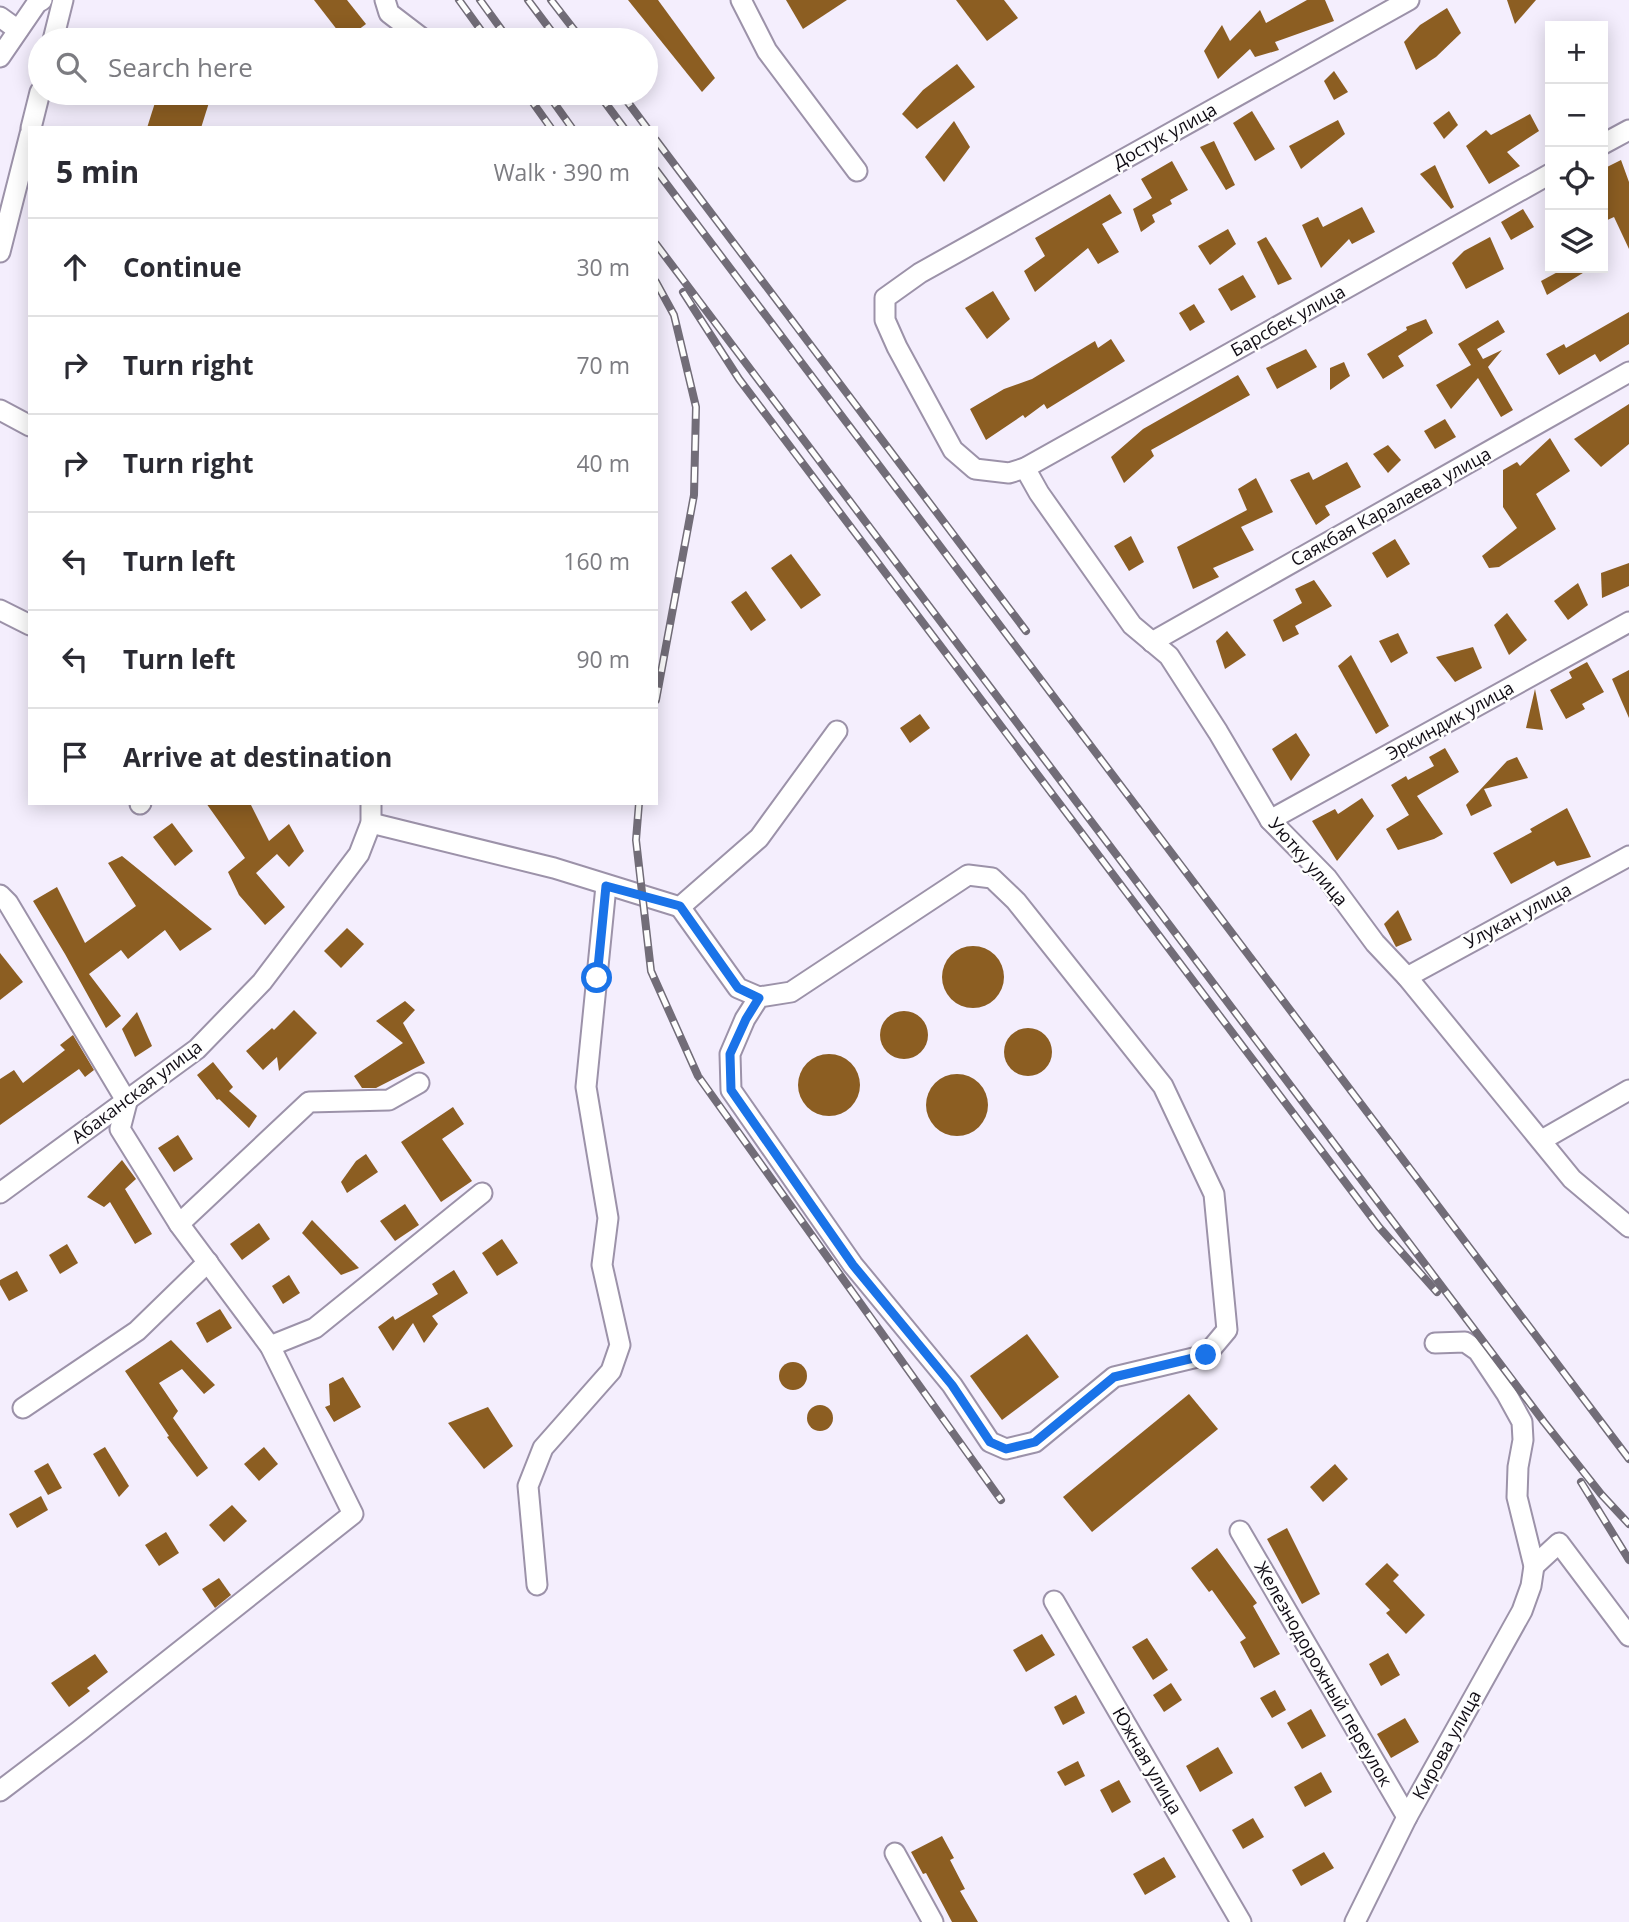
<!DOCTYPE html>
<html lang="en">
<head>
<meta charset="utf-8">
<style>
  body { margin:0; font-family:"Open Sans",sans-serif; background:#f7f7f7; color:#2b2b33 }
  .controls { position:absolute; right:21px; top:21px; display:grid; overflow:hidden; border-radius:0px; box-shadow:0 4px 18px #0003 }
  .controls button { width:63px; height:63px; display:grid; place-items:center; padding:0; border:0; border-bottom:2px solid #e1e1e2; background:#fff; color:#2b2b33; font:35px sans-serif }
  .stop { position:absolute; width:21px; height:21px; margin:-16px; border:5px solid #1a73e8; border-radius:50%; background:#fff }
  .stop.end { background:#1a73e8; border-color:#fff; box-shadow:0 2px 7px #0008 }
  .list { margin:0; padding:0; list-style:none }
  h2 { display:flex; justify-content:space-between; align-items:center; height:91px; margin:0; padding:0 28px; font-size:30px }
  h2 small { font-size:23px; font-weight:400; color:#7c7c81 }
  .list li { display:grid; grid-template-columns:46px 1fr auto; gap:21px; align-items:center; box-sizing:border-box; height:98px; padding:0 28px; border-top:2px solid #e1e1e2 }
  .list b { display:block; font-size:26px; white-space:nowrap }
  .list em { font-size:23px; font-style:normal; color:#7c7c81 }
  .icon { flex:none; width:38px; height:38px; fill:none; stroke:currentColor; stroke-width:2; stroke-linecap:round; stroke-linejoin:round }
  .map { position:relative; flex:none; width:1629px; height:1922px; overflow:hidden }
  .search { position:absolute; background:#fff; box-shadow:0 4px 18px #0003; left:28px; top:28px; width:630px; height:77px; display:flex; align-items:center; gap:18px; box-sizing:border-box; padding:0 24px; border-radius:38px; color:#7c7c81; font-size:26px }
  .panel { position:absolute; background:#fff; box-shadow:0 4px 18px #0003; left:28px; top:126px; width:630px; height:679px; border-radius:0px }
  .map>svg:first-child { display:block }
</style>
</head>
<body>
<div class="map">
<svg width="1629" height="1922" viewBox="0 0 1629 1922">
  <rect width="100%" height="100%" fill="#f4eefd"/>
  <!-- building -->
  <g fill="#8c5e22">
    <polygon points="314,0 347,0 366,24 345,40"/>
    <polygon points="628,0 658,0 715,78 702,92"/>
    <polygon points="786,0 847,0 803,29"/>
    <polygon points="956,0 1004,0 1018,18 987,41"/>
    <polygon points="1307,0 1325,0 1334,21 1275,42 1279,50 1255,57 1250,49 1218,79 1204,51 1222,25 1230,41 1260,10 1266,23"/>
    <polygon points="1507,0 1536,0 1515,24"/>
    <polygon points="1447,8 1461,33 1436,57 1416,70 1404,42 1420,25"/>
    <polygon points="957,64 975,87 917,129 902,114 923,90"/>
    <polygon points="1334,71 1348,92 1334,100 1324,81"/>
    <polygon points="158,93 212,93 201,128 147,128"/>
    <polygon points="1252,111 1275,149 1255,161 1233,123"/>
    <polygon points="1449,111 1458,125 1444,139 1433,123"/>
    <polygon points="1530,114 1539,131 1507,152 1520,166 1489,184 1466,146 1486,130 1491,135"/>
    <polygon points="1338,120 1345,134 1301,169 1289,146"/>
    <polygon points="954,121 970,147 944,182 925,157"/>
    <polygon points="1214,141 1235,185 1226,190 1200,147"/>
    <polygon points="1621,160 1629,182 1629,249 1614,217 1603,222 1603,169"/>
    <polygon points="1172,161 1188,190 1170,200 1172,204 1152,215 1155,222 1141,232 1133,209 1152,198 1141,179"/>
    <polygon points="1435,165 1454,207 1451,209 1420,174"/>
    <polygon points="1110,194 1122,213 1102,224 1119,252 1098,264 1088,248 1035,292 1024,271 1045,256 1035,238"/>
    <polygon points="1362,207 1375,232 1352,244 1349,239 1321,268 1302,225 1318,217 1323,227"/>
    <polygon points="1523,209 1534,227 1511,240 1501,222"/>
    <polygon points="1228,229 1236,244 1210,265 1198,246"/>
    <polygon points="1266,237 1292,279 1278,285 1257,242"/>
    <polygon points="1490,237 1504,269 1466,289 1452,263 1464,251"/>
    <polygon points="1565,268 1591,268 1547,295 1541,281"/>
    <polygon points="1243,275 1256,297 1231,311 1218,289"/>
    <polygon points="993,291 1010,319 987,339 965,308"/>
    <polygon points="1194,304 1205,322 1190,331 1179,313"/>
    <polygon points="1629,312 1629,344 1600,362 1595,354 1559,375 1546,354 1564,344 1566,348"/>
    <polygon points="1426,319 1433,333 1398,356 1404,366 1383,379 1367,354 1407,330 1406,327"/>
    <polygon points="1498,320 1505,332 1477,349 1483,359 1502,350 1488,367 1513,410 1501,417 1478,378 1451,409 1436,385 1471,365 1458,344"/>
    <polygon points="1111,339 1125,361 1047,409 1044,404 1025,418 1023,415 986,440 970,409 1004,389 1032,379 1095,341 1098,348"/>
    <polygon points="1306,349 1317,367 1277,389 1266,368"/>
    <polygon points="1344,362 1350,376 1330,390 1330,368"/>
    <polygon points="1238,375 1250,395 1151,450 1154,456 1124,483 1111,457 1143,429"/>
    <polygon points="1629,404 1629,444 1601,467 1574,439"/>
    <polygon points="1445,419 1456,437 1435,449 1424,431"/>
    <polygon points="1550,438 1570,471 1536,494 1556,529 1499,567 1489,568 1482,556 1517,528 1503,507 1503,470 1517,462 1520,466"/>
    <polygon points="1388,445 1401,460 1388,473 1373,454"/>
    <polygon points="1347,462 1361,487 1325,506 1330,515 1316,525 1290,480 1309,472 1313,480"/>
    <polygon points="1256,478 1273,512 1241,527 1254,550 1213,568 1219,577 1193,589 1177,547 1247,510 1238,489"/>
    <polygon points="1131,536 1144,562 1129,571 1114,546"/>
    <polygon points="1395,539 1410,564 1387,578 1372,553"/>
    <polygon points="791,554 821,595 801,609 771,568"/>
    <polygon points="1629,563 1629,586 1602,598 1601,573"/>
    <polygon points="1314,580 1332,606 1295,626 1299,634 1283,642 1273,620 1302,603 1295,589"/>
    <polygon points="1578,583 1588,605 1568,620 1554,601"/>
    <polygon points="746,591 766,620 751,631 731,602"/>
    <polygon points="1507,613 1527,640 1509,655 1494,625"/>
    <polygon points="1227,631 1246,655 1225,669 1216,641"/>
    <polygon points="1398,633 1408,653 1391,663 1379,641"/>
    <polygon points="1473,647 1482,668 1455,682 1436,657"/>
    <polygon points="1351,655 1389,726 1376,734 1338,666"/>
    <polygon points="1587,662 1604,692 1582,704 1585,709 1566,719 1550,690 1572,678 1569,672"/>
    <polygon points="1629,670 1629,718 1612,679"/>
    <polygon points="1535,689 1543,730 1526,728"/>
    <polygon points="920,714 930,728 910,743 900,728"/>
    <polygon points="1296,733 1310,755 1291,781 1272,749"/>
    <polygon points="1445,748 1459,772 1417,796 1443,834 1434,839 1398,850 1386,829 1409,815 1391,785 1406,776 1408,780 1434,766 1429,757"/>
    <polygon points="1517,757 1528,778 1484,789 1492,806 1471,816 1466,805 1507,761"/>
    <polygon points="1362,798 1374,816 1337,861 1312,821 1335,809 1338,814"/>
    <polygon points="206,803 250,803 269,841 289,824 304,851 289,867 277,854 256,873 285,907 265,925 239,895 228,872 245,858"/>
    <polygon points="1567,808 1591,857 1557,866 1554,861 1511,884 1493,853 1532,832 1530,829"/>
    <polygon points="172,823 193,851 175,866 153,837"/>
    <polygon points="122,856 212,929 180,951 165,930 128,959 121,950 89,974 121,1016 106,1028 65,954 33,901 57,887 85,943 136,906 108,863"/>
    <polygon points="1398,910 1412,940 1396,947 1384,924"/>
    <polygon points="347,928 364,944 341,968 324,951"/>
    <circle cx="973" cy="977" r="31"/>
    <polygon points="0,953 23,982 0,1000"/>
    <polygon points="405,1001 415,1010 403,1023 425,1063 376,1088 362,1088 354,1076 403,1043 376,1021"/>
    <polygon points="294,1010 317,1033 279,1071 277,1057 263,1070 246,1051 272,1028 274,1030"/>
    <circle cx="904" cy="1035" r="24"/>
    <polygon points="137,1012 152,1046 135,1057 122,1029"/>
    <circle cx="1028" cy="1052" r="24"/>
    <polygon points="73,1035 94,1070 85,1077 79,1069 0,1125 0,1079 14,1070 23,1083 65,1050 60,1045"/>
    <circle cx="829" cy="1085" r="31"/>
    <polygon points="213,1062 233,1087 229,1091 257,1116 249,1128 219,1099 217,1100 197,1075"/>
    <circle cx="957" cy="1105" r="31"/>
    <polygon points="453,1107 464,1124 442,1139 472,1181 441,1202 401,1142"/>
    <polygon points="178,1135 193,1159 174,1172 158,1148"/>
    <polygon points="366,1154 378,1172 347,1193 341,1182 356,1161"/>
    <polygon points="122,1160 136,1179 125,1189 152,1234 135,1244 110,1202 104,1207 87,1197"/>
    <polygon points="405,1204 419,1225 395,1241 380,1221"/>
    <polygon points="312,1220 359,1268 341,1275 302,1233"/>
    <polygon points="259,1223 270,1239 242,1260 230,1244"/>
    <polygon points="502,1239 518,1263 497,1276 482,1253"/>
    <polygon points="67,1244 78,1263 60,1274 49,1255"/>
    <polygon points="454,1270 468,1293 432,1316 438,1324 424,1343 413,1323 393,1351 378,1327 393,1316 395,1320 438,1294 432,1284"/>
    <polygon points="17,1271 28,1291 9,1301 0,1285 0,1280"/>
    <polygon points="289,1275 300,1293 283,1304 272,1286"/>
    <polygon points="220,1309 232,1328 207,1343 196,1323"/>
    <polygon points="1027,1334 1059,1377 1002,1420 970,1376"/>
    <polygon points="171,1340 215,1385 204,1394 182,1369 159,1383 178,1411 173,1418 208,1468 197,1477 167,1437 169,1436 125,1371"/>
    <circle cx="793" cy="1376" r="14"/>
    <polygon points="343,1377 361,1407 334,1422 325,1407 330,1405 329,1384"/>
    <polygon points="1189,1394 1218,1429 1092,1532 1063,1497"/>
    <circle cx="820" cy="1418" r="13"/>
    <polygon points="488,1407 513,1446 484,1469 448,1423"/>
    <polygon points="105,1447 129,1486 119,1497 93,1454"/>
    <polygon points="264,1447 278,1464 259,1481 244,1464"/>
    <polygon points="48,1463 62,1488 48,1495 34,1471"/>
    <polygon points="1335,1464 1348,1479 1323,1502 1310,1487"/>
    <polygon points="41,1496 48,1510 17,1528 9,1514"/>
    <polygon points="232,1505 247,1521 224,1542 209,1525"/>
    <polygon points="1287,1528 1320,1594 1302,1604 1267,1539"/>
    <polygon points="166,1532 179,1553 159,1566 145,1545"/>
    <polygon points="1217,1548 1257,1603 1253,1606 1280,1654 1254,1668 1240,1642 1246,1638 1212,1590 1209,1592 1191,1568"/>
    <polygon points="1387,1563 1399,1575 1393,1581 1425,1615 1406,1634 1386,1613 1390,1610 1365,1584"/>
    <polygon points="219,1578 231,1595 215,1608 202,1589"/>
    <polygon points="1042,1634 1055,1655 1026,1672 1013,1650"/>
    <polygon points="1147,1638 1168,1670 1153,1680 1132,1647"/>
    <polygon points="1388,1653 1400,1675 1381,1686 1369,1664"/>
    <polygon points="95,1654 108,1672 87,1688 90,1691 69,1707 51,1683"/>
    <polygon points="1171,1683 1182,1700 1164,1712 1153,1695"/>
    <polygon points="1275,1690 1286,1710 1272,1718 1260,1698"/>
    <polygon points="1076,1695 1085,1713 1063,1725 1054,1707"/>
    <polygon points="1311,1709 1326,1736 1302,1749 1287,1723"/>
    <polygon points="1405,1718 1419,1742 1391,1758 1377,1734"/>
    <polygon points="1218,1747 1233,1773 1200,1792 1186,1766"/>
    <polygon points="1078,1761 1085,1776 1065,1786 1057,1772"/>
    <polygon points="1321,1772 1332,1792 1305,1807 1294,1787"/>
    <polygon points="1119,1780 1131,1802 1112,1813 1100,1790"/>
    <polygon points="1253,1818 1264,1837 1243,1849 1232,1830"/>
    <polygon points="942,1836 954,1858 950,1860 965,1889 960,1891 978,1922 952,1922 926,1873 923,1874 911,1852"/>
    <polygon points="1324,1852 1334,1868 1301,1886 1292,1870"/>
    <polygon points="1164,1857 1176,1877 1145,1895 1133,1874"/>
  </g>
  <g fill="none" stroke-linecap="round" stroke-linejoin="round">
    <!-- minor casing -->
    <g stroke="#9c92a9" stroke-width="23">
      <g id="minor">
        <polyline points="385,0 389,13 423,39"/>
        <polyline points="741,0 767,51 857,171"/>
        <polyline points="1409,0 920,273 885,298 885,320 897,347 953,450 975,469 1009,473 1025,468 1550,174"/>
        <polyline points="0,17 18,30"/>
        <polyline points="53,40 63,0"/>
        <polyline points="0,57 37,3 42,0"/>
        <polyline points="31,128 40,92"/>
        <polyline points="1603,144 1629,130"/>
        <polyline points="0,252 30,134"/>
        <polyline points="0,410 30,426"/>
        <polyline points="1025,468 1039,493 1132,625 1169,656 1218,732 1270,820 1327,878 1375,943 1407,977 1572,1179 1629,1227"/>
        <polyline points="0,610 30,625"/>
        <polyline points="1152,642 1629,372"/>
        <polyline points="140,804 141,803"/>
        <polyline points="1270,820 1629,622"/>
        <polyline points="371,823 554,868 680,907 759,838 837,731"/>
        <polyline points="0,895 8,903 127,1102 120,1129 179,1224 270,1346 353,1514 79,1731 0,1791"/>
        <polyline points="680,907 738,988 759,997 791,992 968,875 992,878 1016,901 1163,1086 1214,1194 1227,1330 1206,1355 1114,1377 1035,1442 1006,1449 990,1442 952,1385 853,1265 731,1090 730,1054 745,1019 759,997"/>
        <polyline points="1407,977 1629,856"/>
        <polyline points="1542,1140 1629,1090"/>
        <polyline points="0,1193 197,1049 262,982 359,854 371,823 371,803"/>
        <polyline points="179,1224 309,1102 389,1100 419,1083"/>
        <polyline points="270,1346 315,1328 482,1193"/>
        <polyline points="23,1408 137,1331 208,1262"/>
        <polyline points="1240,1531 1407,1817"/>
        <polyline points="1534,1566 1559,1543 1629,1636"/>
        <polyline points="537,1585 528,1486 543,1448 611,1371 620,1345 602,1265 608,1218 586,1087 606,886"/>
        <polyline points="1054,1601 1241,1922"/>
        <polyline points="895,1853 933,1922"/>
        <polyline points="1355,1922 1407,1817 1522,1611 1531,1586 1534,1566 1517,1497 1518,1467 1523,1440 1522,1422 1506,1393 1478,1351 1465,1342 1435,1343"/>
      </g>
    </g>
    <!-- minor -->
    <use href="#minor" stroke="#fff" stroke-width="19"/>
    <!-- rail casing -->
    <g stroke="#726d78" stroke-width="8">
      <g id="rail">
        <polyline points="459,0 488,40"/>
        <polyline points="480,0 509,40"/>
        <polyline points="528,0 558,40"/>
        <polyline points="551,0 582,40"/>
        <polyline points="526,93 551,128"/>
        <polyline points="547,93 572,128"/>
        <polyline points="598,93 624,128"/>
        <polyline points="621,93 647,128"/>
        <polyline points="656,140 1026,631"/>
        <polyline points="656,170 1629,1459"/>
        <polyline points="656,244 1544,1422 1601,1494 1629,1524"/>
        <polyline points="656,282 674,315 696,407 694,495 656,700"/>
        <polyline points="683,292 739,379 1379,1227 1437,1292"/>
        <polyline points="639,803 636,840 651,971 698,1076 1001,1500"/>
        <polyline points="1581,1482 1629,1560"/>
      </g>
    </g>
    <!-- rail -->
    <use href="#rail" stroke="#fefefe" stroke-width="5" stroke-dasharray="16" stroke-linecap="butt"/>
  </g>
  <g fill="none" stroke-linecap="round" stroke-linejoin="round">
    <!-- route -->
    <polyline stroke="#1a73e8" stroke-width="9" points="597,978 606,886 680,906 738,988 759,998 746,1019 730,1054 731,1090 853,1265 952,1385 990,1442 1006,1449 1035,1442 1114,1377 1206,1355"/>
  </g>
  <g text-anchor="middle" stroke-width="5" stroke-linejoin="round" paint-order="stroke">
    <!-- street labels -->
    <g font-size="18" fill="#100c14" stroke="#fefefe">
      <text transform="translate(1165 136) rotate(-29)" y="6">Достук улица</text>
      <text transform="translate(1288 321) rotate(-29)" y="6">Барсбек улица</text>
      <text transform="translate(1391 507) rotate(-29)" y="6">Саякбая Каралаева улица</text>
      <text transform="translate(1450 721) rotate(-29)" y="6">Эркиндик улица</text>
      <text transform="translate(1308 862) rotate(49)" y="6">Уютку улица</text>
      <text transform="translate(1518 916) rotate(-28)" y="6">Улукан улица</text>
      <text transform="translate(137 1092) rotate(-37)" y="6">Абаканская улица</text>
      <text transform="translate(1323 1674) rotate(60)" y="6">Железнодорожный переулок</text>
      <text transform="translate(1447 1745) rotate(-61)" y="6">Кирова улица</text>
      <text transform="translate(1147 1761) rotate(60)" y="6">Южная улица</text>
    </g>
  </g>
</svg>
<div class="controls">
<button>+</button>
<button>−</button>
<button><svg class="icon" aria-label="locate" viewBox="0 0 24 24"><circle cx="12" cy="12" r="6"/><path d="M12 2v4M12 18v4M2 12h4M18 12h4"/></svg></button>
<button><svg class="icon" aria-label="layers" viewBox="0 0 24 24"><path d="M12 4l9 5-9 5-9-5zM3 14l9 5 9-5"/></svg></button>
</div>
<div class="stop" style="left:597px;top:978px"></div>
<div class="stop end" style="left:1206px;top:1355px"></div>
<div class="search"><svg class="icon" aria-label="search" viewBox="0 0 24 24"><circle cx="10" cy="10" r="6"/><path d="M15 15l6 6"/></svg>Search here</div>
<section class="panel">
<h2>5 min<small>Walk · 390 m</small></h2>
<ul class="list">
<li><svg class="icon" aria-label="ahead" viewBox="0 0 24 24"><path d="M12 20V5M6 11l6-6 6 6"/></svg><div><b>Continue</b></div><em>30 m</em></li>
<li><svg class="icon" aria-label="right" viewBox="0 0 24 24"><path d="M7 20v-9h11M14 6l5 5-5 5"/></svg><div><b>Turn right</b></div><em>70 m</em></li>
<li><svg class="icon" aria-label="right" viewBox="0 0 24 24"><path d="M7 20v-9h11M14 6l5 5-5 5"/></svg><div><b>Turn right</b></div><em>40 m</em></li>
<li><svg class="icon" aria-label="left" viewBox="0 0 24 24"><path d="M17 20v-9H6M10 6l-5 5 5 5"/></svg><div><b>Turn left</b></div><em>160 m</em></li>
<li><svg class="icon" aria-label="left" viewBox="0 0 24 24"><path d="M17 20v-9H6M10 6l-5 5 5 5"/></svg><div><b>Turn left</b></div><em>90 m</em></li>
<li><svg class="icon" aria-label="arrive" viewBox="0 0 24 24"><path d="M6 21V4h12l-3 4 3 4H6"/></svg><div><b>Arrive at destination</b></div></li>
</ul>
</section>
</div>
</body>
</html>
